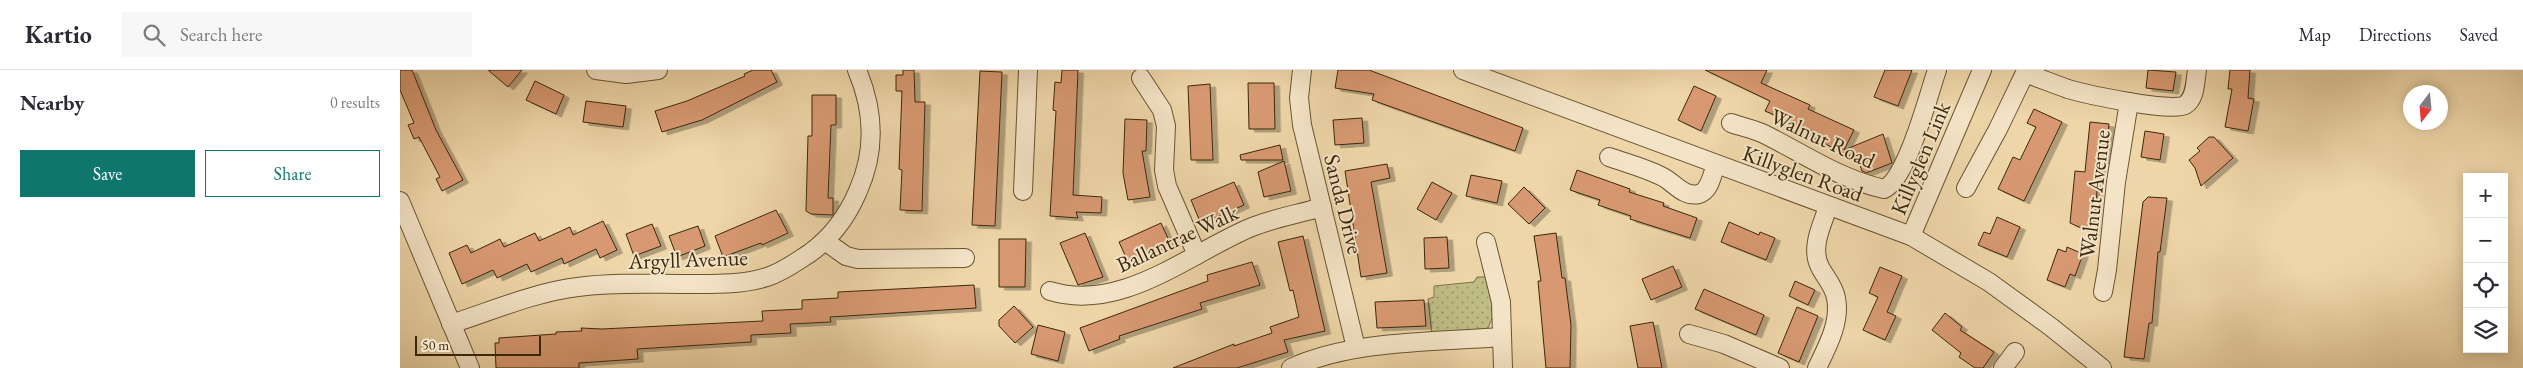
<!DOCTYPE html>
<html lang="en">
<head>
<meta charset="utf-8">
<style>
  body { margin:0; font-family:"EB Garamond",serif; background:#f7f7f7; color:#2b2b33 }
  .controls { position:absolute; right:15px; bottom:15px; display:grid; overflow:hidden; border-radius:0px; box-shadow:0 2px 12px #0003 }
  .controls button { width:45px; height:45px; display:grid; place-items:center; padding:0; border:0; border-bottom:1px solid #e1e1e2; background:#fff; color:#2b2b33; font:25px sans-serif }
  .compass { position:absolute; left:2003px; top:15px; width:45px; height:45px; border-radius:50%; background:#fff; box-shadow:0 2px 12px #0003; rotate:196deg }
  .scale { position:absolute; left:15px; bottom:12px; width:126px; box-sizing:border-box; padding-left:5px; border:2px solid #3b280b; border-top:0; font-size:14px; line-height:18px; white-space:nowrap; color:#3b280b; -webkit-text-stroke:4px #f4e4c7; paint-order:stroke }
  .list { margin:0; padding:0; list-style:none }
  h2 { display:flex; justify-content:space-between; align-items:center; height:65px; margin:0; padding:0 20px; font-size:21px }
  h2 small { font-size:16px; font-weight:400; color:#7c7c81 }
  .actions { display:flex; gap:10px; padding:15px 20px }
  .actions a { flex:1; padding:11px 0; border:1px solid #0f766e; border-radius:0px; text-align:center; font-size:18px; color:#0f766e }
  .actions .main { background:#0f766e; color:#fff }
  .icon { flex:none; width:28px; height:28px; fill:none; stroke:currentColor; stroke-width:2; stroke-linecap:round; stroke-linejoin:round }
  .map { position:relative; flex:none; width:2123px; height:298px; overflow:hidden }
  header { display:flex; align-items:center; gap:30px; box-sizing:border-box; height:70px; padding:0 25px; background:#fff; border-bottom:1px solid #e1e1e2 }
  header strong { font-size:24px }
  nav { display:flex; gap:28px; margin-inline-start:auto; font-size:18px }
  .search { width:350px; height:45px; background:#f7f7f7; display:flex; align-items:center; gap:12px; box-sizing:border-box; padding:0 18px; border-radius:0px; color:#7c7c81; font-size:19px }
  main { display:flex }
  aside { flex:1; background:#fff }
  .map>svg:first-child { display:block }
</style>
</head>
<body>
<header>
<strong>Kartio</strong>
<div class="search"><svg class="icon" aria-label="search" viewBox="0 0 24 24"><circle cx="10" cy="10" r="6"/><path d="M15 15l6 6"/></svg>Search here</div>
<nav><a>Map</a><a>Directions</a><a>Saved</a></nav>
</header>
<main>
<aside>
<h2>Nearby<small>0 results</small></h2>
<ul class="list">
</ul>
<div class="actions"><a class="main">Save</a><a>Share</a></div>
</aside>
<div class="map">
<svg width="2123" height="298" viewBox="0 0 2123 298">
  <defs>
    <pattern id="park-dots" width="8" height="8" patternUnits="userSpaceOnUse" patternTransform="scale(1.25)"><rect width="8" height="8" fill="#bfbc84"/><path d="M2 2h.1M6 6h.1" fill="none" stroke="#9c996a" stroke-width="1.8" stroke-linecap="round"/></pattern>
    <filter id="shadow"><feDropShadow dx="5.5" dy="3" stdDeviation="0" flood-color="#0004"/></filter>
  </defs>
  <rect width="100%" height="100%" fill="#eed6a9"/>
  <filter id="stains"><feTurbulence type="fractalNoise" baseFrequency=".004" numOctaves="4"/><feColorMatrix values="0 0 0 0 .2 0 0 0 0 .09 0 0 0 0 .02 0 0 0 .5 -.17"/></filter>
  <radialGradient id="worn" r=".72"><stop offset=".6" stop-color="#630" stop-opacity="0"/><stop offset="1" stop-color="#630" stop-opacity=".3"/></radialGradient>
  <!-- park -->
  <polygon fill="url(#park-dots)" stroke="#7d7248" points="1077,207 1085,207 1096,237 1091,238 1093,246 1088,258 1083,261 1032,265 1028,229 1034,227 1034,216 1074,212"/>
  <!-- building -->
  <g fill="#d89972" stroke="#3b280b" filter="url(#shadow)">
    <polygon points="0,0 12,0 36,60 63,110 42,121 36,109 40,107 19,67 14,69 8,55 14,53 0,20"/>
    <polygon points="88,0 122,0 108,17"/>
    <polygon points="353,0 371,0 377,12 302,50 262,62 255,41 287,31 345,6 344,4"/>
    <polygon points="503,0 514,0 515,32 525,32 522,141 500,140 502,100 499,99 502,21 496,21 496,5 503,5"/>
    <polygon points="662,0 678,0 673,125 702,127 701,143 676,142 678,148 650,146 656,41 653,40 655,12 661,13"/>
    <polygon points="938,0 969,0 1123,58 1115,81 972,30 974,24 935,18"/>
    <polygon points="1305,0 1367,0 1361,13 1410,35 1408,39 1454,60 1444,80 1483,64 1492,93 1466,103 1462,101 1458,90 1409,66 1412,61 1365,41 1370,31"/>
    <polygon points="1485,0 1512,0 1498,36 1474,27"/>
    <polygon points="1748,0 1776,2 1773,21 1746,18"/>
    <polygon points="1830,0 1850,0 1848,28 1854,29 1848,61 1825,57 1832,19 1828,19"/>
    <polygon points="580,1 602,2 595,156 572,155"/>
    <polygon points="135,11 164,25 156,44 126,30"/>
    <polygon points="848,13 874,13 875,59 849,59"/>
    <polygon points="810,14 813,90 791,90 788,16"/>
    <polygon points="1294,16 1316,26 1301,61 1278,50"/>
    <polygon points="412,25 436,25 436,55 431,55 428,128 433,128 433,145 411,144 406,141 408,66 412,66"/>
    <polygon points="186,31 226,36 223,57 183,52"/>
    <polygon points="1634,39 1662,52 1624,131 1598,119 1613,87 1620,90 1636,57 1627,53"/>
    <polygon points="962,48 964,73 935,75 933,50"/>
    <polygon points="725,49 747,50 746,81 742,81 750,127 728,130 723,103"/>
    <polygon points="1690,52 1709,54 1705,91 1700,91 1693,163 1670,153 1675,101 1685,102"/>
    <polygon points="1745,61 1764,64 1760,90 1741,87"/>
    <polygon points="1809,67 1814,67 1833,88 1801,116 1795,98 1789,90 1800,81 1797,78"/>
    <polygon points="880,75 883,90 841,90 840,85"/>
    <polygon points="884,91 891,121 864,127 858,102"/>
    <polygon points="987,94 990,108 971,112 987,203 961,207 945,101"/>
    <polygon points="1177,100 1230,119 1229,122 1264,133 1263,136 1297,148 1290,168 1230,149 1231,146 1198,135 1200,130 1170,120"/>
    <polygon points="1071,105 1102,111 1097,133 1066,126"/>
    <polygon points="834,112 844,135 801,154 791,130"/>
    <polygon points="1032,112 1052,123 1036,150 1017,139"/>
    <polygon points="1124,117 1145,138 1129,154 1108,134"/>
    <polygon points="1748,127 1767,128 1760,182 1758,182 1752,253 1749,253 1744,289 1724,287 1743,132"/>
    <polygon points="376,140 388,163 362,175 361,173 323,187 315,166"/>
    <polygon points="1597,147 1620,157 1607,187 1578,175 1584,162 1590,164"/>
    <polygon points="203,151 217,180 200,188 196,179 164,194 162,188 131,202 127,194 97,208 93,200 62,214 49,183 67,175 71,183 100,169 104,177 135,163 139,171 170,157 173,165"/>
    <polygon points="1329,152 1359,165 1360,162 1375,168 1366,190 1321,172"/>
    <polygon points="761,153 771,175 729,194 719,172"/>
    <polygon points="252,154 261,176 234,186 226,164"/>
    <polygon points="298,156 305,176 277,187 269,166"/>
    <polygon points="685,163 703,207 678,215 660,173"/>
    <polygon points="1156,163 1162,208 1165,208 1171,255 1170,298 1146,298 1138,211 1141,211 1134,166"/>
    <polygon points="903,166 925,261 884,270 888,282 837,298 773,298 834,274 834,276 872,263 870,257 899,247 893,220 890,221 878,172"/>
    <polygon points="1047,167 1049,198 1025,199 1024,168"/>
    <polygon points="599,169 626,169 625,217 599,217"/>
    <polygon points="1667,177 1683,184 1675,206 1670,204 1665,217 1647,210 1658,179 1666,182"/>
    <polygon points="852,192 860,215 800,233 802,239 719,266 720,269 689,281 680,258 808,211 807,205"/>
    <polygon points="1273,196 1282,217 1251,230 1242,209"/>
    <polygon points="1480,197 1502,206 1487,242 1496,246 1485,270 1463,260 1478,227 1469,223"/>
    <polygon points="1395,211 1415,220 1408,235 1389,226"/>
    <polygon points="574,215 576,238 430,247 431,252 390,254 391,263 351,265 351,272 237,279 238,289 179,293 179,298 96,298 95,273 99,273 99,268 156,264 156,262 182,261 181,258 202,259 363,251 362,241 402,239 402,230 438,228 438,222"/>
    <polygon points="1304,219 1364,245 1356,265 1295,239"/>
    <polygon points="1024,230 1026,256 977,258 975,232"/>
    <polygon points="614,236 633,257 615,273 599,256 599,250"/>
    <polygon points="1397,237 1418,246 1399,292 1378,283"/>
    <polygon points="1545,243 1562,257 1560,260 1594,282 1583,298 1575,298 1559,287 1561,283 1532,260"/>
    <polygon points="1253,252 1262,298 1238,298 1230,256"/>
    <polygon points="638,255 665,262 658,291 631,284"/>
  </g>
  <g fill="none" stroke-linecap="round" stroke-linejoin="round">
    <!-- minor casing -->
    <g stroke="#685432" stroke-width="20">
      <g id="minor">
        <polyline points="196,0 226,4 258,0"/>
        <polyline points="902,0 899,28 902,55 956,278"/>
        <polyline points="1063,0 1511,166 1589,212 1651,257 1702,298"/>
        <polyline points="741,8 762,40 766,56 764,100 767,116 797,185"/>
        <path d="M1331,53C1342,57 1354,59 1364,64C1404,84 1440,109 1484,119C1507,109 1528,26 1537,0"/>
        <path d="M1209,87C1226,93 1245,98 1261,106C1273,111 1283,128 1299,124C1310,121 1312,104 1316,95"/>
        <path d="M1566,118L1598,59L1625,3C1639,8 1654,14 1668,19C1685,24 1773,43 1785,35C1796,28 1795,11 1797,0"/>
        <polyline points="623,121 628,0"/>
        <polyline points="0,131 70,298"/>
        <polyline points="1511,166 1582,0"/>
        <polyline points="425,171 446,186 458,189 565,188"/>
        <polyline points="1086,172 1101,232 1103,298"/>
        <path d="M650,221C722,243 789,183 852,157C874,148 899,144 922,137"/>
        <polyline points="1703,222 1707,200 1716,112 1729,32"/>
        <path d="M51,254C92,241 135,222 178,217C214,212 252,214 288,214C314,214 341,215 367,207C383,202 396,192 410,183C432,167 447,147 458,121C476,81 474,40 457,0"/>
        <polyline points="1289,264 1324,274 1380,298"/>
        <path d="M891,298C952,270 1035,272 1102,267"/>
        <path d="M1417,298C1427,277 1441,252 1436,228C1434,216 1425,207 1420,197C1410,178 1422,155 1428,137"/>
        <polyline points="1603,298 1615,282"/>
      </g>
    </g>
    <!-- minor -->
    <use href="#minor" stroke="#f4e4c7" stroke-width="18"/>
  </g>
  <g text-anchor="middle" stroke-width="4" stroke-linejoin="round" paint-order="stroke">
    <!-- street labels -->
    <g font-size="22" fill="#3b280b" stroke="#f4e4c7">
      <text transform="translate(1423 68) rotate(25)" y="8">Walnut Road</text>
      <text transform="translate(1520 88) rotate(-67)" y="8">Killyglen Link</text>
      <text transform="translate(1403 103) rotate(20)" y="8">Killyglen Road</text>
      <text transform="translate(1694 124) rotate(-83)" y="8">Walnut Avenue</text>
      <text transform="translate(944 134) rotate(76)" y="8">Sanda Drive</text>
      <text transform="translate(777 168) rotate(-25)" y="8">Ballantrae Walk</text>
      <text transform="translate(288 189) rotate(-2)" y="8">Argyll Avenue</text>
    </g>
  </g>
  <rect width="100%" height="100%" filter="url(#stains)"/>
  <rect width="100%" height="100%" fill="url(#worn)"/>
</svg>
<div class="controls">
<button>+</button>
<button>−</button>
<button><svg class="icon" aria-label="locate" viewBox="0 0 24 24"><circle cx="12" cy="12" r="6"/><path d="M12 2v4M12 18v4M2 12h4M18 12h4"/></svg></button>
<button><svg class="icon" aria-label="layers" viewBox="0 0 24 24"><path d="M12 4l9 5-9 5-9-5zM3 14l9 5 9-5"/></svg></button>
</div>
<svg class="compass" viewBox="-18 -18 36 36"><path d="M0-13l5 13h-10z" fill="#e53935"/><path d="M0 13l5-13h-10z" fill="#7c7c81"/></svg>
<div class="scale">50 m</div>
</div>
</main>
</body>
</html>
